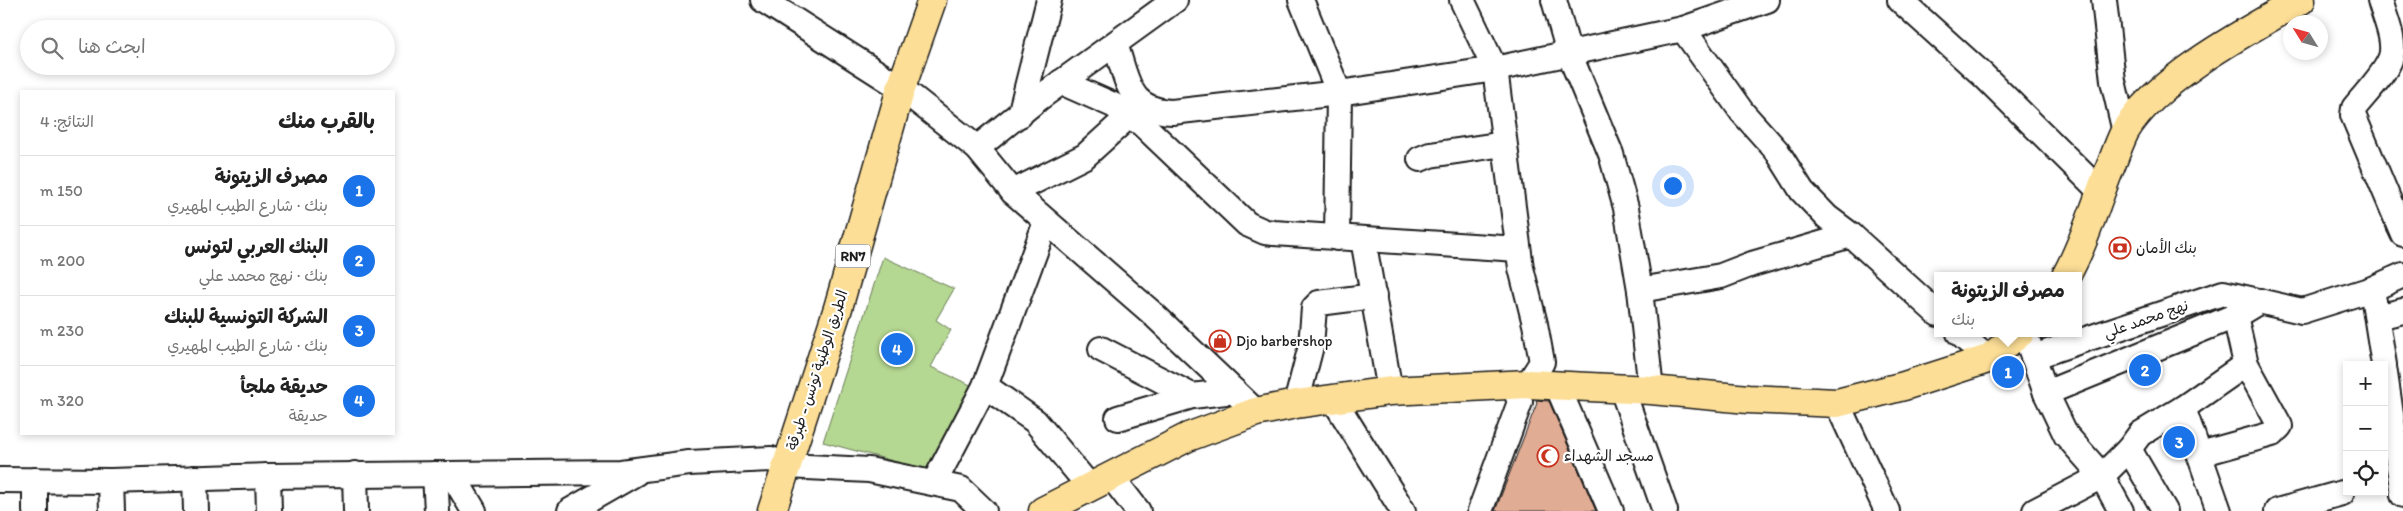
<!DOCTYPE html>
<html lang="ar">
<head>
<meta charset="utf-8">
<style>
  body { margin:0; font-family:Itim,"Playpen Sans Arabic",sans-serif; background:#f6f6f6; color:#222; direction:rtl }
  .controls { position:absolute; right:15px; bottom:15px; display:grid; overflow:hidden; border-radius:0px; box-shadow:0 2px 8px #0003 }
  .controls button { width:45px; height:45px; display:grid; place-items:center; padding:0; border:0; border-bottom:1px solid #e0e0e0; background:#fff; color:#222; font:25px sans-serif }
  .compass { position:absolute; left:2283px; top:15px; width:45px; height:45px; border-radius:50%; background:#fff; box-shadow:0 2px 8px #0003; rotate:307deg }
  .you { position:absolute; left:1672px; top:185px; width:18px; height:18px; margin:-12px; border:4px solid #fff; border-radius:50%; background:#1a73e8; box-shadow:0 0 0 8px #1a73e833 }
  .badge { display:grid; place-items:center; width:32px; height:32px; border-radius:50%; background:#1a73e8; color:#fff; font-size:16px; font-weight:700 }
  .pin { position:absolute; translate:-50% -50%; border:2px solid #fff; box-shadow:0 1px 5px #0006 }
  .popup { position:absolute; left:1934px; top:272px; width:148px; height:65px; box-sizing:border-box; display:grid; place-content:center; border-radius:0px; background:#fff; filter:drop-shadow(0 1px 4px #0005); font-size:16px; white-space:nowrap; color:#767676 }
  .popup b { font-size:19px; color:#222 }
  .popup::after { content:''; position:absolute; left:50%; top:100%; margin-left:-10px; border:10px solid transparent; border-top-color:#fff }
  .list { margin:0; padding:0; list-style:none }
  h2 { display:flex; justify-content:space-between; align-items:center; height:65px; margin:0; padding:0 20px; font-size:21px }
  h2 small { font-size:16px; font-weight:400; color:#767676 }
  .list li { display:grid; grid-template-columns:32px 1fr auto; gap:15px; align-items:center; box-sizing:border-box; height:70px; padding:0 20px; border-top:1px solid #e0e0e0 }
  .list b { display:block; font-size:19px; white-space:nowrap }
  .list p { margin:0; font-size:16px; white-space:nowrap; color:#767676 }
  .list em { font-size:16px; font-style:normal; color:#767676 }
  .icon { flex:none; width:28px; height:28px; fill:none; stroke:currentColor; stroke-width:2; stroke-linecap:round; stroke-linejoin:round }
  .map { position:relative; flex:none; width:2403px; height:511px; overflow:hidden; direction:ltr }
  .search { position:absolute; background:#fff; box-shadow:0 2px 8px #0003; left:20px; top:20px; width:375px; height:55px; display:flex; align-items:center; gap:12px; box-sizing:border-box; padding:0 18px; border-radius:28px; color:#767676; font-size:19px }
  .panel { position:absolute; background:#fff; box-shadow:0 2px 8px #0003; left:20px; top:90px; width:375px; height:345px; border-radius:0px; direction:rtl }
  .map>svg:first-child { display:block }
</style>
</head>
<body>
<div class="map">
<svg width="2403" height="511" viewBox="0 0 2403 511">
  <rect width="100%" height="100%" fill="#fff"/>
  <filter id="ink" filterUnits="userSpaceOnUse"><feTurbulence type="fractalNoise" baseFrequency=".02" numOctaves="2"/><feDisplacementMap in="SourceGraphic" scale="10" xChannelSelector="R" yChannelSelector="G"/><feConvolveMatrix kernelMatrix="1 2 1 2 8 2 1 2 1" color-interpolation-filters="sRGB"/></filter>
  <g filter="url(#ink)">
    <!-- green -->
    <polygon fill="#b4d791" stroke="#687a56" points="883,257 954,289 936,320 951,330 931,367 975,387 930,471 823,442"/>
    <!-- building -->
    <polygon fill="#e0ac93" stroke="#1c1c1c" points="1536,400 1549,401 1596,511 1495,511 1537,403"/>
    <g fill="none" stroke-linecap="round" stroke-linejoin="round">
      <!-- minor casing -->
      <g stroke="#1c1c1c" stroke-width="28">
        <g id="minor">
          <polyline points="763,0 901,88 977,148 1013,192 1152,313 1256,412"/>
          <polyline points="1301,0 1339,93 1337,238"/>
          <polyline points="1462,0 1495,69 1521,268 1535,324 1542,362 1528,384"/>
          <polyline points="1554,0 1569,53 1611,154 1626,208 1640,290 1651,390"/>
          <polyline points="1900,0 1984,76 2100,191"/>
          <polyline points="2104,0 2113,81 2125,132"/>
          <path d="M2380,0C2384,16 2396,40 2391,57C2386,73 2365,94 2354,108L2353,115L2403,234"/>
          <polyline points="1683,29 1742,112 1777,151 1802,191 1827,217 1851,235 1938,314"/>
          <path d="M1115,44C1128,80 1127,110 1172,112L1339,93L1495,69L1683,29L1767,0"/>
          <polyline points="1061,82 1113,105 1142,124 1247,224 1265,232 1274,233 1518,249"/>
          <polyline points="1020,115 1049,0"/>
          <polyline points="977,148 1038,99 1175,0"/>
          <polyline points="1420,159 1430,155 1504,144"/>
          <polyline points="1013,192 1085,156 1130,115"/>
          <polyline points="1363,239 1390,391"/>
          <polyline points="2372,289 2384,365"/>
          <polyline points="1640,290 1721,276 1752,264 1851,235"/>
          <polyline points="2377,317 2403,311"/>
          <polyline points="1959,333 1988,359"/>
          <polyline points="2028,342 2046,393 2066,435 2102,476 2121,511"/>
          <polyline points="1101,349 1192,396"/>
          <polyline points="2033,357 2223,293 2302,311 2372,289 2403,275"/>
          <polyline points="2384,367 2403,495"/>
          <polyline points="1557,385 1611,511"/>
          <polyline points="985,386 1035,421 1090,487"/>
          <polyline points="1622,389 1665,511"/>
          <polyline points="2046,393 2235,316 2260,301"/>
          <polyline points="1334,400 1403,511"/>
          <polyline points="1837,403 1887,511"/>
          <polyline points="1296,404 1311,346 1314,308 1319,303 1374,296"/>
          <polyline points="2183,408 2219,511"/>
          <polyline points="1118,418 1192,396 1234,391"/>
          <polyline points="2129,449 2165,511"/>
          <polyline points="2200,454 2272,434 2280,426 2246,364 2235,316"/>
          <polyline points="355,474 356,511"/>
          <polyline points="435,474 437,511"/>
          <polyline points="452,474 474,511"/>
          <polyline points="268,476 269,511"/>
          <polyline points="1111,476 1138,511"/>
          <polyline points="195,478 196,511"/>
          <polyline points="0,480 111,481 268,476 621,472 689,463 771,459 786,466 869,470 961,489 984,511"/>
          <polyline points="111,481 112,511"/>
          <polyline points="934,483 985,386 1046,222"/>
          <polyline points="35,511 35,480"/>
          <polyline points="570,511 636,473"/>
          <polyline points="1480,511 1520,402 1513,384"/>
          <polyline points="2035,511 2102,476 2129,449 2140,434 2183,408 2246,364"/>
          <polyline points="2277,511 2342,493"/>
        </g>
      </g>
      <!-- major casing -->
      <g stroke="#1c1c1c" stroke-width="31">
        <g id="major">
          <path d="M2066,276C2086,240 2096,201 2112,163C2116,152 2120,141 2125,131C2156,79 2248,30 2301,0"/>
          <polyline points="772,511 838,308 901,88 932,0"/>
          <polyline points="1043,511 1188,437 1256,412 1296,404 1390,391 1528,384 1651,390 1748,399 1837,403 1904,386 1988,359 2020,333"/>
        </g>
      </g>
      <!-- minor -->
      <use href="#minor" stroke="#fff" stroke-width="24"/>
      <!-- major -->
      <use href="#major" stroke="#fcde96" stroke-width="28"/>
    </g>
  </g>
  <!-- icons -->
  <defs>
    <g id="bank-ring" transform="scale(1.125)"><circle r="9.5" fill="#fff" stroke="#c8321e" stroke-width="1.5"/><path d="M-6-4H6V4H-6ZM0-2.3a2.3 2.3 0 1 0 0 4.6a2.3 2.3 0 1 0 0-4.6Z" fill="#c8321e"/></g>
    <g id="shop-ring" transform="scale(1.125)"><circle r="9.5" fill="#fff" stroke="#c8321e" stroke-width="1.5"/><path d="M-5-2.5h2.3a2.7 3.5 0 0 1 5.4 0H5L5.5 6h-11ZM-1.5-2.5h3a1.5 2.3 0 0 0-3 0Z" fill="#c8321e"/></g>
    <g id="mosque-ring" transform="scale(1.125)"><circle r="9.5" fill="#fff" stroke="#c8321e" stroke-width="1.5"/><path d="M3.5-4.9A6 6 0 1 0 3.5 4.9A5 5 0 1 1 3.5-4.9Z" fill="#c8321e"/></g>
  </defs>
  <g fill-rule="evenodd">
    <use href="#bank-ring" x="2120" y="248"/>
    <use href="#shop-ring" x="1220" y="341"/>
    <use href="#mosque-ring" x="1548" y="456"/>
  </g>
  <g text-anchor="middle" stroke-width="4.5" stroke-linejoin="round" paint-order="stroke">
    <!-- shield labels -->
    <rect fill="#fff" stroke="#606060" stroke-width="1" x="835.5" y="244.5" width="35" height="23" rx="4"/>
    <g font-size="14" font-weight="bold" fill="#1c1c1c">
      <text x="853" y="261">RN7</text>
    </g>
    <!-- poi labels -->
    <g font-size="15" fill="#1c1c1c" stroke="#fff" text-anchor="start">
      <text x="2136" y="253">بنك الأمان</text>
      <text x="1236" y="346">Djo barbershop</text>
      <text x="1564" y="461">مسجد الشهداء</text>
    </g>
    <!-- street labels -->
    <g font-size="15" fill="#1c1c1c" stroke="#fff">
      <text transform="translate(2146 319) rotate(-19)" y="5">نهج محمد علي</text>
      <text transform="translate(817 370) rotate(-72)" y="5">الطريق الوطنية تونس - طبرقة</text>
    </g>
  </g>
</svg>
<div class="controls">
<button>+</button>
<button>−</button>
<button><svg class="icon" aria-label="locate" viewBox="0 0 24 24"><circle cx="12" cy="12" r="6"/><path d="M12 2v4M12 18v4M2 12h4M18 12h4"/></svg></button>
</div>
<svg class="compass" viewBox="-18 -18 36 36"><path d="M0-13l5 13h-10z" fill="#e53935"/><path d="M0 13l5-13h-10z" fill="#767676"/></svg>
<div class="you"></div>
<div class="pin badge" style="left:2008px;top:372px">1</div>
<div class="popup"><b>مصرف الزيتونة</b>بنك</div>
<div class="pin badge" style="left:2145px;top:370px">2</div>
<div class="pin badge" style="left:2179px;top:442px">3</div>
<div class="pin badge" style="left:897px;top:349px">4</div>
<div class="search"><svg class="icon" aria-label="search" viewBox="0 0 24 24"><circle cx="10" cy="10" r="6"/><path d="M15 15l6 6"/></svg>ابحث هنا</div>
<section class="panel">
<h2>بالقرب منك<small>النتائج: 4</small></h2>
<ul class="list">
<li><span class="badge">1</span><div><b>مصرف الزيتونة</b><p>بنك · شارع الطيب المهيري</p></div><em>150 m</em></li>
<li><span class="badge">2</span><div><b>البنك العربي لتونس</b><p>بنك · نهج محمد علي</p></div><em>200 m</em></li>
<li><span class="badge">3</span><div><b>الشركة التونسية للبنك</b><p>بنك · شارع الطيب المهيري</p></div><em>230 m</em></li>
<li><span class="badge">4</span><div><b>حديقة ملجأ</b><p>حديقة</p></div><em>320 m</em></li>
</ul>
</section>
</div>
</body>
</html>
